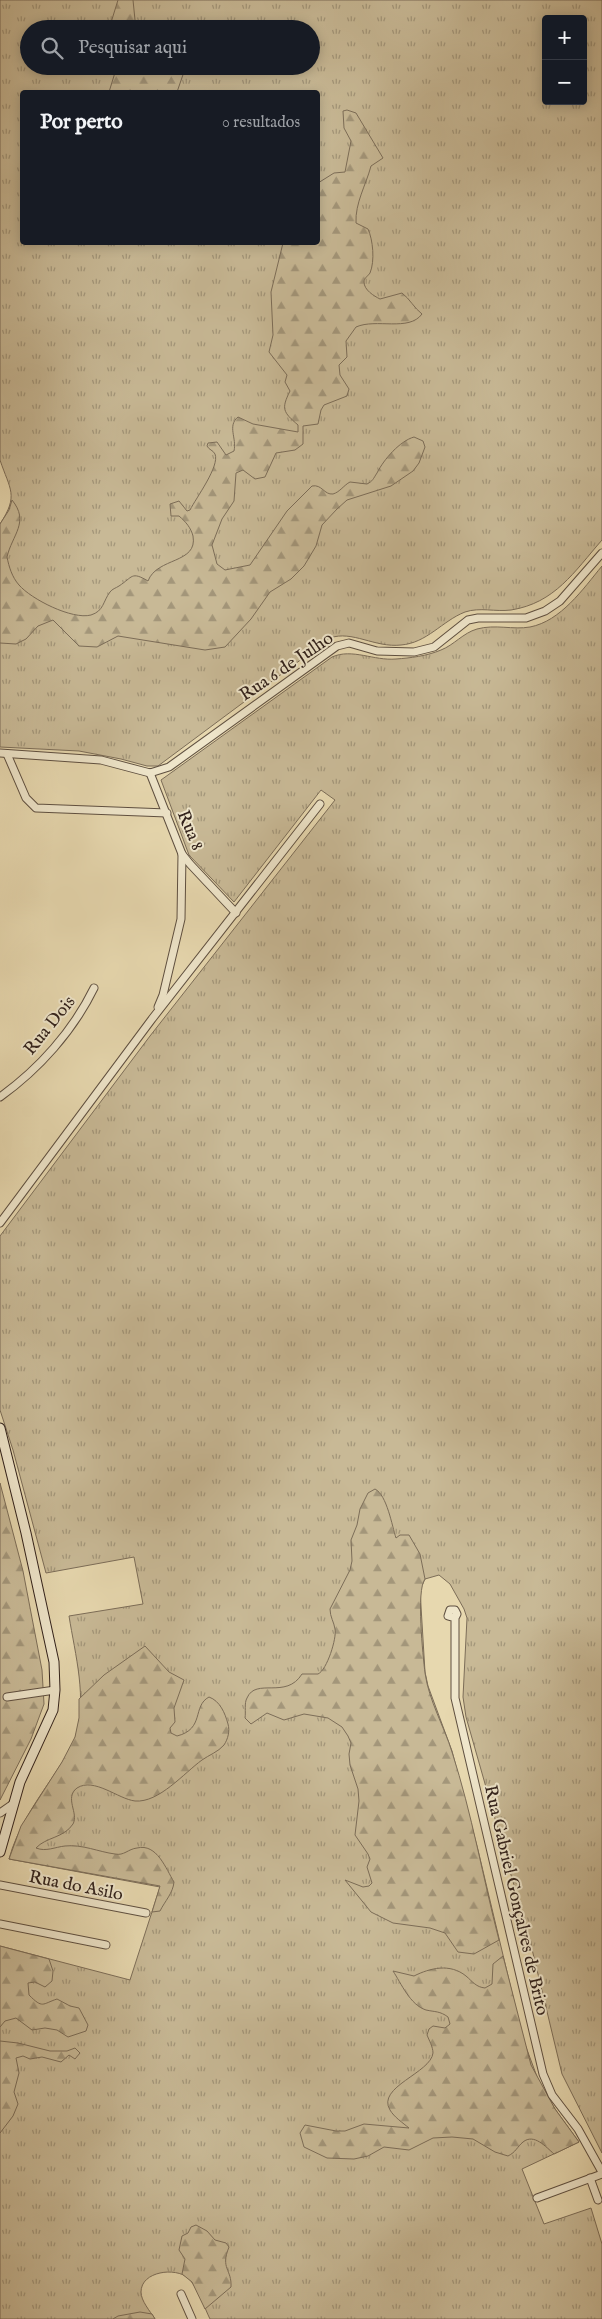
<!DOCTYPE html>
<html lang="pt">
<head>
<meta charset="utf-8">
<style>
  body { margin:0; font-family:"IM FELL English",serif; background:#242831; color:#f1f3f6 }
  .controls { position:absolute; right:15px; top:15px; display:grid; overflow:hidden; border-radius:5px; box-shadow:0 2px 12px #0003 }
  .controls button { width:45px; height:45px; display:grid; place-items:center; padding:0; border:0; border-bottom:1px solid #363941; background:#171b24; color:#f1f3f6; font:25px sans-serif }
  .list { margin:0; padding:0; list-style:none }
  h2 { display:flex; justify-content:space-between; align-items:center; height:65px; margin:0; padding:0 20px; font-size:21px }
  h2 small { font-size:16px; font-weight:400; color:#9ea1a6 }
  .icon { flex:none; width:28px; height:28px; fill:none; stroke:currentColor; stroke-width:2; stroke-linecap:round; stroke-linejoin:round }
  .map { position:relative; flex:none; width:602px; height:2319px; overflow:hidden }
  .search { position:absolute; background:#171b24; box-shadow:0 2px 12px #0003; left:20px; top:20px; width:300px; height:55px; display:flex; align-items:center; gap:12px; box-sizing:border-box; padding:0 18px; border-radius:28px; color:#9ea1a6; font-size:19px }
  .panel { position:absolute; background:#171b24; box-shadow:0 2px 12px #0003; left:20px; top:90px; width:300px; height:155px; border-radius:5px }
  .map>svg:first-child { display:block }
</style>
</head>
<body>
<div class="map">
<svg width="602" height="2319" viewBox="0 0 602 2319">
  <defs>
    <pattern id="grass-tufts" width="24" height="20" patternUnits="userSpaceOnUse" patternTransform="scale(1.25)"><rect width="24" height="20" fill="#c8b996"/><path d="M3 7l-1-3M5 7V3M7 7l1-3M15 17l-1-3M17 17v-4M19 17l1-3" fill="none" stroke="#a3967a"/></pattern>
    <pattern id="forest-firs" width="22" height="20" patternUnits="userSpaceOnUse" patternTransform="scale(1.25)"><rect width="22" height="20" fill="#c8b996"/><path d="M5 1l3.5 6h-7zM16 11l3.5 6h-7z" fill="#a3967a"/></pattern>
  </defs>
  <rect width="100%" height="100%" fill="#e7d8af"/>
  <filter id="stains"><feTurbulence type="fractalNoise" baseFrequency=".004" numOctaves="4"/><feColorMatrix values="0 0 0 0 .2 0 0 0 0 .09 0 0 0 0 .02 0 0 0 .5 -.17"/></filter>
  <radialGradient id="worn" r=".72"><stop offset=".6" stop-color="#630" stop-opacity="0"/><stop offset="1" stop-color="#630" stop-opacity=".3"/></radialGradient>
  <!-- grass -->
  <g fill="url(#grass-tufts)" stroke="#7c6d58" fill-rule="evenodd">
    <path d="M0,0H602V540C574,572 555,603 511,610C495,612 480,607 465,612C442,621 427,643 401,645C375,648 352,630 330,638L158,766H147L121,759L79,751L0,747V524C19,495 10,490 0,460ZM546,19H583V101H546ZM29,29H311V66H29ZM22,92H318V242H22Z"/>
    <path d="M602,566V2153L562,2074L531,1945L466,1717L463,1697L467,1618L464,1609L450,1584L439,1575L425,1579L420,1590L425,1672L428,1686L452,1751L478,1850L523,2039L539,2082L555,2109L579,2142L522,2169L544,2224L591,2208L602,2244V2319H210C204,2307 198,2287 188,2278C176,2267 141,2271 141,2292C141,2301 150,2311 155,2319H0V1946L130,1980L160,1887L9,1859C17,1829 35,1803 52,1778C60,1765 70,1752 75,1738C88,1700 75,1654 69,1616L143,1604L134,1557L46,1573L13,1450L0,1410V1236L150,1036L335,800L321,790L234,902L189,855L161,780L332,657C352,648 374,661 396,659C410,658 427,656 441,650C454,645 463,633 477,629C495,624 513,630 530,627C561,621 583,589 602,566Z"/>
  </g>
  <!-- forest -->
  <g fill="url(#forest-firs)" stroke="#7c6d58">
    <polygon points="118,0 133,0 135,20 142,29 109,29"/>
    <polygon points="117,66 186,66 177,92 109,92"/>
    <path d="M347,110L356,113L383,158L371,166C366,185 355,203 356,223L368,229C373,240 375,261 370,273C368,276 364,278 364,282C364,290 374,296 380,299L402,293C410,299 414,308 422,314C409,332 376,318 356,327L346,341L347,357L339,365L340,375L349,389L347,396L324,405L321,410L318,424L303,426V444L295,450L276,453L265,477L255,479L243,470L236,473L234,501L222,519L212,545L217,564L225,570L250,565L287,511L312,486C322,484 324,495 333,494C340,492 344,485 350,482L367,484C373,481 373,479 377,473C384,459 400,441 414,437L423,441L425,447L419,463L413,471L391,486L347,500L337,509L322,525L316,546L304,566L291,579L270,592L251,619L225,647L205,650L118,636L97,647L79,646L53,620L38,626L26,639L16,644L0,643V524L9,510L12,500C30,522 12,535 7,557C9,567 12,577 19,585C31,599 72,620 91,615C104,611 103,601 110,592C112,589 116,588 119,586C133,577 131,571 148,581C157,557 198,564 193,536C191,528 186,522 179,516H171L170,504L179,501L187,511L190,510C196,498 220,466 215,454C213,450 209,450 207,446L208,443L217,442L226,455L234,451C237,438 227,426 238,417L253,424L298,432V425C283,412 281,409 290,391L285,382L287,375L269,352L273,335L271,292L283,243L318,242V183L334,173L345,172L351,141L344,128L343,111Z"/>
    <polygon points="0,1483 23,1571 42,1670 44,1704 31,1739 0,1800"/>
    <path d="M375,1489C387,1495 392,1526 396,1538L400,1535H409L420,1554L425,1579C416,1590 423,1656 425,1673C429,1701 444,1726 452,1752C472,1814 483,1878 499,1940L474,1954L458,1952L445,1933L430,1928L393,1923L371,1912L345,1880L363,1887L369,1886L372,1883L367,1867L370,1859L368,1854L355,1835L359,1801L358,1789L350,1765L349,1754L351,1743L348,1736L342,1727L328,1718L304,1714L284,1720L267,1713L251,1724L245,1718C246,1712 244,1703 247,1698C256,1677 286,1700 302,1674H318C327,1670 337,1638 335,1629C334,1622 330,1617 330,1609L350,1570L352,1561L351,1540L357,1525L360,1509L368,1493Z"/>
    <path d="M145,1646L169,1672L184,1680L174,1708L175,1722L170,1728L171,1733L177,1736C205,1729 192,1706 209,1697C220,1701 225,1713 228,1724C230,1731 228,1739 224,1745C218,1752 209,1755 202,1760C184,1773 159,1803 135,1801C118,1799 94,1777 77,1788C64,1798 79,1813 73,1824C64,1838 46,1837 36,1848C46,1852 55,1847 65,1846C82,1844 99,1852 115,1854C124,1856 128,1849 137,1848C157,1843 166,1869 174,1882C173,1893 165,1901 160,1911L152,1912L160,1886L9,1859L21,1826L62,1762L75,1737L79,1718V1699L104,1675Z"/>
    <path d="M0,1946L49,1959L53,1971L52,1981L45,1987L35,1982L28,1983L29,1995C43,2009 42,2004 57,1999L70,2006L79,2008L88,2025L86,2031L68,2037L57,2030L45,2028L32,2030L16,2018L5,2021L0,2027Z"/>
    <path d="M503,1956L531,2065L555,2109L579,2142L554,2154C546,2147 534,2133 523,2142C517,2147 516,2152 508,2156L495,2152L473,2139L452,2137L433,2138L409,2150L384,2147L368,2156L354,2159L327,2158L304,2147L300,2133L305,2125L336,2131H345L364,2124L409,2128C403,2123 394,2117 390,2110C376,2087 431,2073 433,2053C433,2047 429,2040 427,2035L429,2029L433,2026L445,2028L450,2024L448,2017C440,2011 435,2012 426,2010C410,2005 401,1983 393,1971L414,1976C430,1968 450,1963 466,1976C473,1982 476,1987 485,1988L492,1984L493,1964Z"/>
    <polygon points="0,2041 18,2043 50,2051 67,2051 75,2048 80,2053 75,2059 69,2055 61,2062 42,2057 30,2059 23,2056 16,2058 19,2073 14,2092 18,2104 13,2116 0,2133"/>
    <path d="M196,2225L207,2231L215,2240L226,2243L229,2247C220,2269 232,2269 231,2287L205,2309L192,2282L182,2274L185,2259L179,2250L182,2236L188,2233L191,2227Z"/>
    <polygon points="140,2312 152,2314 155,2319 113,2319 118,2316"/>
  </g>
  <g fill="none" stroke-linecap="round" stroke-linejoin="round">
    <!-- street casing -->
    <g stroke="#5e4f40" stroke-width="9">
      <g id="street">
        <polyline points="0,753 101,760 150,773 169,767 337,646 349,643 377,651 414,652 434,647 468,620 478,618 526,618 545,611 560,601 602,553"/>
        <polyline points="7,754 26,798 36,808 167,813"/>
        <polyline points="150,773 182,854 190,864 236,913"/>
        <polyline points="158,1007 163,995 181,919 182,854"/>
        <path d="M0,1097C39,1069 73,1031 94,988"/>
        <polyline points="0,1223 152,1019 320,804"/>
        <polyline points="455,1618 448,1616 450,1610 455,1610 457,1614 455,1618 455,1698 543,2074 552,2095 578,2129 602,2172"/>
        <polyline points="7,1697 55,1690"/>
        <polyline points="0,1813 13,1804"/>
        <polyline points="0,1885 146,1913"/>
        <polyline points="0,1924 106,1945"/>
        <polyline points="590,2178 598,2200"/>
        <polyline points="537,2198 602,2174"/>
        <polyline points="181,2294 192,2319"/>
      </g>
    </g>
    <!-- secondary casing -->
    <g stroke="#31211b" stroke-width="11">
      <polyline id="secondary" points="0,1428 26,1533 54,1662 55,1690 53,1710 20,1782 0,1852"/>
    </g>
    <!-- street -->
    <use href="#street" stroke="#efe6cb" stroke-width="7"/>
    <!-- secondary -->
    <use href="#secondary" stroke="#efe6cb" stroke-width="9"/>
  </g>
  <g text-anchor="middle" stroke-width="4" stroke-linejoin="round" paint-order="stroke">
    <!-- street labels -->
    <g font-size="18" fill="#31211b" stroke="#efe6cb">
      <text transform="translate(286 666) rotate(-34)" y="6">Rua 6 de Julho</text>
      <text transform="translate(191 830) rotate(67)" y="6">Rua 8</text>
      <text transform="translate(49 1025) rotate(-51)" y="6">Rua Dois</text>
      <text transform="translate(76 1885) rotate(11)" y="6">Rua do Asilo</text>
      <text transform="translate(517 1900) rotate(77)" y="6">Rua Gabriel Gonçalves de Brito</text>
    </g>
  </g>
  <rect width="100%" height="100%" filter="url(#stains)"/>
  <rect width="100%" height="100%" fill="url(#worn)"/>
</svg>
<div class="controls">
<button>+</button>
<button>−</button>
</div>
<div class="search"><svg class="icon" aria-label="search" viewBox="0 0 24 24"><circle cx="10" cy="10" r="6"/><path d="M15 15l6 6"/></svg>Pesquisar aqui</div>
<section class="panel">
<h2>Por perto<small>0 resultados</small></h2>
<ul class="list">
</ul>
</section>
</div>
</body>
</html>
